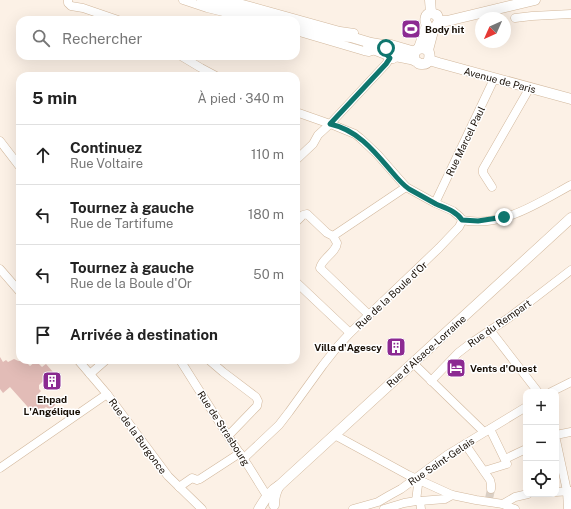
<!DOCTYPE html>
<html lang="fr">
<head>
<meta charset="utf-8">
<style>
  body { margin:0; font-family:"Public Sans",sans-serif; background:#f2f2f2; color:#222 }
  .controls { position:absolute; right:12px; bottom:12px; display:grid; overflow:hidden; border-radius:8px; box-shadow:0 4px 16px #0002 }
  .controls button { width:36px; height:36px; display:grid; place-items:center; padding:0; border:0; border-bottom:1px solid #e0e0e0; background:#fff; color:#222; font:20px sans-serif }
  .compass { position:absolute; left:475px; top:12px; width:36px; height:36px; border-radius:50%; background:#fff; box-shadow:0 4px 16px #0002; rotate:225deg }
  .stop { position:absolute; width:12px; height:12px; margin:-9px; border:3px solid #0f766e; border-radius:50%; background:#fff }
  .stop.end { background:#0f766e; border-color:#fff; box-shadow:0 1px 4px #0008 }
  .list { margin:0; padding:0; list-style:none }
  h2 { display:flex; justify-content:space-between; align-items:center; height:52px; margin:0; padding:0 16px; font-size:17px }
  h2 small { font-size:13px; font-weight:400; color:#767676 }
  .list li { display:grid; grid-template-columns:26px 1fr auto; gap:12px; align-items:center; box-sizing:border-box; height:60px; padding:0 16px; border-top:1px solid #e0e0e0 }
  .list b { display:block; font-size:15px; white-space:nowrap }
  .list p { margin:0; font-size:13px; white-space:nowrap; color:#767676 }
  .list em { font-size:13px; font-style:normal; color:#767676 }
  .icon { flex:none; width:22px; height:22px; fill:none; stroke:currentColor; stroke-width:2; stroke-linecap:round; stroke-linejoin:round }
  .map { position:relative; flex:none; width:571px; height:509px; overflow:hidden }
  .search { position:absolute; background:#fff; box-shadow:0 4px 16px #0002; left:16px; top:16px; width:284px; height:44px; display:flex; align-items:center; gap:10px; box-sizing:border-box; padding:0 14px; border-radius:12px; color:#767676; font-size:15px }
  .panel { position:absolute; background:#fff; box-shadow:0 4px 16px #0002; left:16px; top:72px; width:284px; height:292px; border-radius:12px }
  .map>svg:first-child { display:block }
</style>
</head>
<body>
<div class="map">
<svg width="571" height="509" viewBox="0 0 571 509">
  <rect width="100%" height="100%" fill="#fcf1e6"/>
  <!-- green -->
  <path fill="#e2bcb7" d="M0,357L3,362L6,360L8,362L14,359C18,361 20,362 24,360L30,366L35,362H37L42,367L46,364L53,372L39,385V389L41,391L38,394C42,400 47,398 54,398L56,402C55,406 53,408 49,409L46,407L35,415L10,387L3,393L0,389Z"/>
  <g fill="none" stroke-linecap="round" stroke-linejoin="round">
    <!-- minor-tunnel -->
    <polyline stroke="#dacfc4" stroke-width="8" stroke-dasharray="8 4" stroke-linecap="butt" points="489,499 491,489"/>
    <!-- minor casing -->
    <g stroke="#d2b89d" stroke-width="9">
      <g id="minor">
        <polyline points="68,0 68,3 71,6 83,8 118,20"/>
        <polyline points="183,0 207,8 256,20"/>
        <polyline points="228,0 340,31 354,33"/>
        <polyline points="515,18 532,16 571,14"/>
        <polyline points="296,31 364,51 369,52 375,50"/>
        <polyline points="181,56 201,68 216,76"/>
        <polyline points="296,112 333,125 355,134 360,138 377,154 406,187 435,203 453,211 460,217 462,220"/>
        <polyline points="0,141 20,167"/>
        <polyline points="296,160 313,144 318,135 330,124 386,64 390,58"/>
        <polyline points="492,187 483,173 483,169 529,89"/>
        <polyline points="435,203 494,79"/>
        <path d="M462,220C502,228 538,203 571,185"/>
        <path d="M296,222L303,215L307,214L327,233L333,236L337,243C336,253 322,258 320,268L369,315"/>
        <polyline points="333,236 406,187"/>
        <polyline points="0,269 20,292"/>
        <polyline points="296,282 350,333"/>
        <polyline points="490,330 538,392"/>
        <polyline points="78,360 107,394 168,476 202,509"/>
        <polyline points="180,360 228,436 249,467 267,496"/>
        <polyline points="209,360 223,372 256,397 258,401 257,406 228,436"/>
        <polyline points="413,363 484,432"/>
        <polyline points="90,374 106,360"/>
        <polyline points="431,381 458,353 471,343 510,317 571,270"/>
        <polyline points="551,392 571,382"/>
        <polyline points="334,435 342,439 408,475 452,495 476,500 503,504 509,507 515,509"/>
        <polyline points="556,435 571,432"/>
        <polyline points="556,440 567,491 568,509"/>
        <polyline points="465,444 490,480 491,484 491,489"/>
        <polyline points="243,459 279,425 289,412 323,365 338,346 350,333 439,248 459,227 461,223 462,220"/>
        <polyline points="505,459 526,449"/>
        <polyline points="0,468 107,394"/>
        <polyline points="484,471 507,464 490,429"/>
        <polyline points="415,478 418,485 416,501 420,501"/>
        <polyline points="179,487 192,478 197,480 200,479 240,453"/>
        <polyline points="556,492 571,491"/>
        <polyline points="420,501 445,499 452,495"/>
        <polyline points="420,501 421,509"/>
        <polyline points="503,504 515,497 528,494"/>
        <polyline points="353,509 378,502 390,495 401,489 447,455 526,407"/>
        <polyline points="384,509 404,503 416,501"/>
      </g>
    </g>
    <!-- major casing -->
    <g stroke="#d2b89d" stroke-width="11">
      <g id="major">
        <polyline points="202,0 209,3 219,4"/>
        <polyline points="213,0 221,4 279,20"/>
        <polyline points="430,0 431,13"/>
        <polyline points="439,21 447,21 535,0"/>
        <polyline points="296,24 336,36 351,37 371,43 389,46"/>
        <path d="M427,25C424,20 425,14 431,13L437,15L439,21L433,31L428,50"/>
        <polyline points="368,47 386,54 390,58 393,58 396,56"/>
        <polyline points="419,48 427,25"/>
        <polyline points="386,50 388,47 391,45 415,52"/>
        <path d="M396,56C402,58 410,58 416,61C419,63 417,64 421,64C430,65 431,56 428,50L422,48L416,50L414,55L415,61"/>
        <polyline points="429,60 439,63 571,99"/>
        <path d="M274,505C274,498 275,492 279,486"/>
        <path d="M259,509C266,498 269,492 280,485L571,218"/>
      </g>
    </g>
    <!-- minor -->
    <use href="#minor" stroke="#fff" stroke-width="8"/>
    <!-- major -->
    <use href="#major" stroke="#fff" stroke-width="10"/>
  </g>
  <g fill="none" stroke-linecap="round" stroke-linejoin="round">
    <!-- route -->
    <path stroke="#0f766e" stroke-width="5" d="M386,48V54L390,58L386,64L330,124C358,130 375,152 392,172C397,178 403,185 409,189C418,194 427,199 436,204C445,208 456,211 462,220L478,221L504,217"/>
  </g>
  <!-- icons -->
  <defs>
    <g id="stadium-square" transform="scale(1)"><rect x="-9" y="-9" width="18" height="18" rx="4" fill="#8c2a92" stroke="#fff"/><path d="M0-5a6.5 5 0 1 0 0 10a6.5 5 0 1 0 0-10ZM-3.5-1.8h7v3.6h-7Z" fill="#fff"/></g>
    <g id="building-square" transform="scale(1)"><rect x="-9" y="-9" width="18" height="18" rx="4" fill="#8c2a92" stroke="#fff"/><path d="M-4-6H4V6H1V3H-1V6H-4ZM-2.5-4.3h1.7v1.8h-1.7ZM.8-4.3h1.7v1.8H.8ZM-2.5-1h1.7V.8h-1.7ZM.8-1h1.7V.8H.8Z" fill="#fff"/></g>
    <g id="hotel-square" transform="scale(1)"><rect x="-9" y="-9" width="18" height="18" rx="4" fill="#8c2a92" stroke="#fff"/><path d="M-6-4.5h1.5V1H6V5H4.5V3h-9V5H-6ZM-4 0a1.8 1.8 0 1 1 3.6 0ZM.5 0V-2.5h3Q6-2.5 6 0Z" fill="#fff"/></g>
  </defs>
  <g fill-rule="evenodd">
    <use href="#stadium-square" x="411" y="29"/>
    <use href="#building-square" x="396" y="347"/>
    <use href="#hotel-square" x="456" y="368"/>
    <use href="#building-square" x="52" y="381"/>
  </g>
  <g text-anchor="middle" stroke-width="3" stroke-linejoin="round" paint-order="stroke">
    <!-- poi labels -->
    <g font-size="10" font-weight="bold" fill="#170e05" stroke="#fff" text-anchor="start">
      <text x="425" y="33">Body hit</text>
      <text x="382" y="351" text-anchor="end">Villa d'Agescy</text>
      <text x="470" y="372">Vents d'Ouest</text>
      <text x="52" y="403" text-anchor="middle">Ehpad<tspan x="52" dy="12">L'Angélique</tspan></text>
    </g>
    <!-- street labels -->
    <g font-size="10" fill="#170e05" stroke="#fff">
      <text transform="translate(500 80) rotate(15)" y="4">Avenue de Paris</text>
      <text transform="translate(465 141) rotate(-64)" y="4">Rue Marcel Paul</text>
      <text transform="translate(391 295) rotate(-43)" y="4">Rue de la Boule d'Or</text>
      <text transform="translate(499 323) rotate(-35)" y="4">Rue du Rempart</text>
      <text transform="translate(426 351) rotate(-42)" y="4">Rue d'Alsace-Lorraine</text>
      <text transform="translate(224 428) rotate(57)" y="4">Rue de Strasbourg</text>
      <text transform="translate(138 436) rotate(54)" y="4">Rue de la Burgonce</text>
      <text transform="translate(441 461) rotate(-34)" y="4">Rue Saint-Gelais</text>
    </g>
  </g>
</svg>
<div class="controls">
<button>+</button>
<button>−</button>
<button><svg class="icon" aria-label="locate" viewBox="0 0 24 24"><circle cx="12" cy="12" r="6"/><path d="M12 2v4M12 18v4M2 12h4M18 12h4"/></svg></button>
</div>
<svg class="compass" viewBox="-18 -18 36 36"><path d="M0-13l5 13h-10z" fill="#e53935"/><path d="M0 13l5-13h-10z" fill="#767676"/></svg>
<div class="stop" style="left:386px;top:48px"></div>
<div class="stop end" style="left:504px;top:217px"></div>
<div class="search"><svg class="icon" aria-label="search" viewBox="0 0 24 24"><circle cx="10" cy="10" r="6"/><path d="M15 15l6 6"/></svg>Rechercher</div>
<section class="panel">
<h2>5 min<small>À pied · 340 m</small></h2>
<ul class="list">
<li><svg class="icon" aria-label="ahead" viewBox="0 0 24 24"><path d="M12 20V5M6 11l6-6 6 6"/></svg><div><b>Continuez</b><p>Rue Voltaire</p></div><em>110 m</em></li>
<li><svg class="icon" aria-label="left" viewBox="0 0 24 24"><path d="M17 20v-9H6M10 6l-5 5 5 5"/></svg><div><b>Tournez à gauche</b><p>Rue de Tartifume</p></div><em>180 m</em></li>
<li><svg class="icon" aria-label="left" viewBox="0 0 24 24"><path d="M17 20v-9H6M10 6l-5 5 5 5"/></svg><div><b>Tournez à gauche</b><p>Rue de la Boule d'Or</p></div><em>50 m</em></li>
<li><svg class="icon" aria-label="arrive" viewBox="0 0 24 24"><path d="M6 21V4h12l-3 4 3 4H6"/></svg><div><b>Arrivée à destination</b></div></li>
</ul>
</section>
</div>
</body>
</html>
